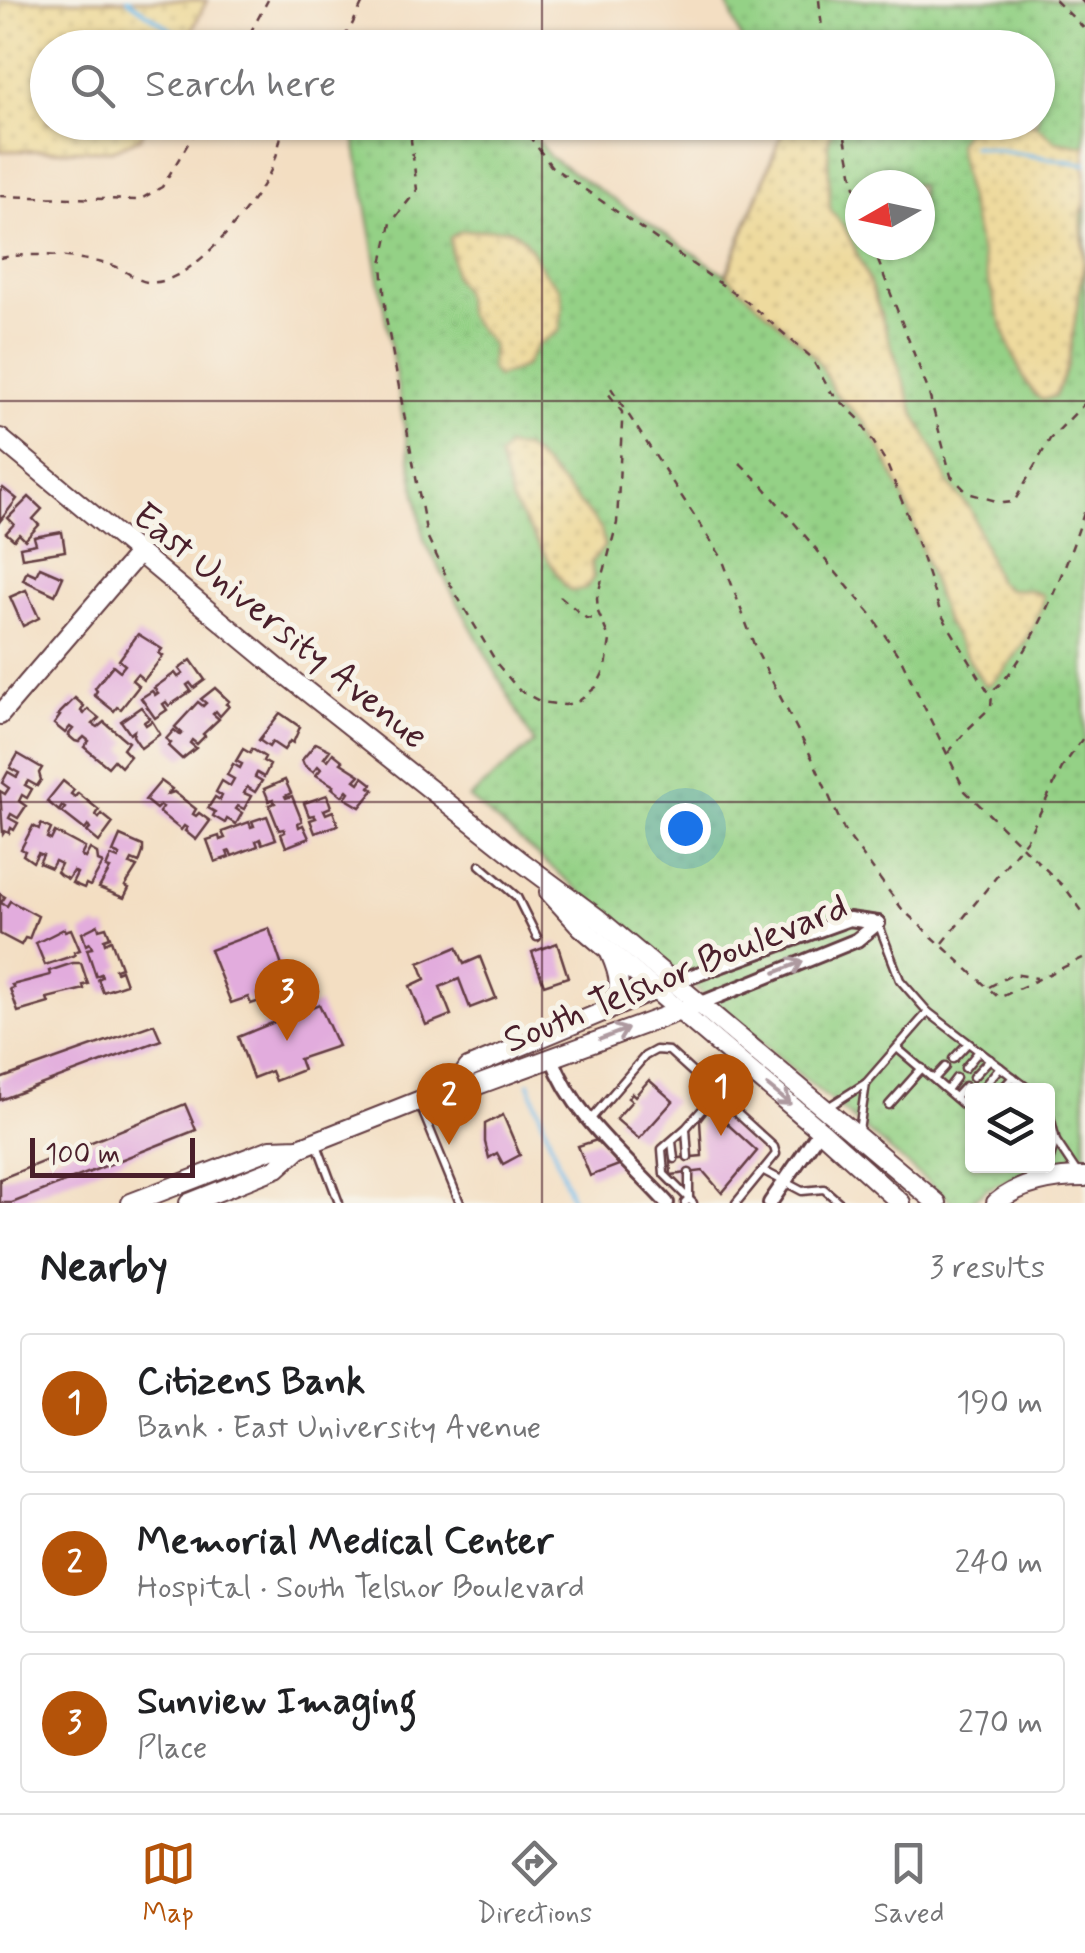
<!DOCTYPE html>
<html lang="en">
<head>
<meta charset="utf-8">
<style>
  body { margin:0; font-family:Mynerve,sans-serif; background:#f2f2f2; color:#202124 }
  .controls { position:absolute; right:30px; bottom:30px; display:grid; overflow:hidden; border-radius:10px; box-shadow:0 2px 8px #0004 }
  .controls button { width:90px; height:90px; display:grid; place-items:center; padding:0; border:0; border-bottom:2px solid #e0e0e0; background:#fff; color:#202124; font:50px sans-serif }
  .compass { position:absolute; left:845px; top:170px; width:90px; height:90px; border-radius:50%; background:#fff; box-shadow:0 2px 8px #0004; rotate:261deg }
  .scale { position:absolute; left:30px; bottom:25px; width:165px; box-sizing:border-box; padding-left:10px; border:5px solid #4a1f2b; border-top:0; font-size:28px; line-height:35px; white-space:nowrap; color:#4a1f2b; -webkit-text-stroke:8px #f7f3e8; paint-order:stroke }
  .you { position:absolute; left:685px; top:828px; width:35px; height:35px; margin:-25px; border:8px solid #fff; border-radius:50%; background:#1a73e8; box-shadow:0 0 0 15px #1a73e833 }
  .badge { display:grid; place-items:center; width:65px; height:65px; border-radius:50%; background:#b45309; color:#fff; font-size:32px; font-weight:700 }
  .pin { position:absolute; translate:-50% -82px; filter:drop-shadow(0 2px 5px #0008) }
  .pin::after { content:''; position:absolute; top:52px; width:35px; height:30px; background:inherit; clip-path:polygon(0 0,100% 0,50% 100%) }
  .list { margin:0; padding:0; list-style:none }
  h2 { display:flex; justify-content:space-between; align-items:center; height:130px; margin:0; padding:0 40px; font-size:42px }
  h2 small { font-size:32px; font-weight:400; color:#757577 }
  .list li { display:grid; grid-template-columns:65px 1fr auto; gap:30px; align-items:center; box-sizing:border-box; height:140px; margin:0 20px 20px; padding:0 20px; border:2px solid #e0e0e0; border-radius:10px }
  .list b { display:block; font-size:38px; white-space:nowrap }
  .list p { margin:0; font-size:32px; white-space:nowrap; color:#757577 }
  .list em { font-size:32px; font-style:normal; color:#757577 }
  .icon { flex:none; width:55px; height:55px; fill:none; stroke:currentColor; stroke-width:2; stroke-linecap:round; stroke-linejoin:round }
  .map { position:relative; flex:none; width:1085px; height:1203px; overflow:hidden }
  .search { position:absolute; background:#fff; box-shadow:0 2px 8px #0004; left:30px; right:30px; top:30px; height:110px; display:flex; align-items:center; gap:25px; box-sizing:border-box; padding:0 35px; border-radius:55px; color:#757577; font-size:38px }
  .sheet { height:610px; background:#fff }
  nav { display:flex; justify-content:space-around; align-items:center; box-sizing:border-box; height:140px; border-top:2px solid #e0e0e0; background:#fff; font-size:28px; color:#757577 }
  nav a { display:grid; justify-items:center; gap:5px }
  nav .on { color:#b45309 }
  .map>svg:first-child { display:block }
</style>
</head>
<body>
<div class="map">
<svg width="1085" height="1203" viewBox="0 0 1085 1203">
  <defs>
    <pattern id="grass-dots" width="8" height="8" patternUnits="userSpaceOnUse" patternTransform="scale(2.5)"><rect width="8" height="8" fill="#94d186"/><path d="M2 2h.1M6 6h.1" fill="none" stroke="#81b374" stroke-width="1.8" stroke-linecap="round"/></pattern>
    <pattern id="sand-dots" width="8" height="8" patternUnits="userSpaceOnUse" patternTransform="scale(2.5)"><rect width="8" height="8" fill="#eeda9e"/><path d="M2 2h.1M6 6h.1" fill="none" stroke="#cebb88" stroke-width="1.8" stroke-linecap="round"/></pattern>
  </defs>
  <rect width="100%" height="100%" fill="#f7f3e8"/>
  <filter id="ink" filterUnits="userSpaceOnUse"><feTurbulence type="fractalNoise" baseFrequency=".01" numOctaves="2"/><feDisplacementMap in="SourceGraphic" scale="20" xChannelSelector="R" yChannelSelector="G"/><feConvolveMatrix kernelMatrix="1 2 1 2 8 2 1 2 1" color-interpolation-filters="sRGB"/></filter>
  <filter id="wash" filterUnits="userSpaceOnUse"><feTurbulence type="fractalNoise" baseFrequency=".0048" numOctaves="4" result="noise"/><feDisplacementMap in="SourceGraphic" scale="40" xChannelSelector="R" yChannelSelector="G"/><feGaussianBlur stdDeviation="2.25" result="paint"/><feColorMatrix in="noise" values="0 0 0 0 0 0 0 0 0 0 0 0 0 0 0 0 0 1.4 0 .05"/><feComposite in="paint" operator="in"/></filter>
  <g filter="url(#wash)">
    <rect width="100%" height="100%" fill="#f3dec2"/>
    <!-- grass -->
    <path fill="url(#grass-dots)" stroke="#6f7858" stroke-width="2.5" fill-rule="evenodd" d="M726,0H1085V1160L1048,1163V1090H972V1166H1042L987,1189L969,1203H953L469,798L534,743L424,540L352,123H524L550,157L726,275L786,123L1038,122V48L744,47ZM860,185H920V245H860Z"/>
    <!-- sand -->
    <g fill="url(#sand-dots)" stroke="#9c7c64" stroke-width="2.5">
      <polygon points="0,0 207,0 184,47 48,48 48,122 147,123 140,138 113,150 0,151"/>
      <path d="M786,123H833L828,144L830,209L847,232L869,281L915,415L934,450L948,483L971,510L997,581L1008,589L1029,590L1042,595C1045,615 1006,675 988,685L984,684L945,620L910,513L885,456L866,424L834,392L822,367L807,348L727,276Z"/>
      <path d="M1033,123L1055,141L1085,146V203L1081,215L1084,263L1068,365L1055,396L1043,400C1008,386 962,185 958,143L964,132L974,130L981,123Z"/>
      <path d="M508,229C528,236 533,256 544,272C549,279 557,283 560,290C565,303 561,319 559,331L537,345L524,367L497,377L491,370L492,345L467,315L463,291L454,277L450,238L461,231Z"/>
      <path d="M507,447C513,448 518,447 524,448C532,451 596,520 601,530C602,532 604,545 604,547L591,562L593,578L585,589L571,591L565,586L512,502L499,457Z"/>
    </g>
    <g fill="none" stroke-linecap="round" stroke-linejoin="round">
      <!-- stream -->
      <g stroke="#73bdec" stroke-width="4">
        <polyline points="128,0 177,34"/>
        <polyline points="972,146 1085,164"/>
        <polyline points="529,1083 573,1203"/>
      </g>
    </g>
    <g id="blocks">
      <!-- building -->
      <g fill="#e2acdd">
        <polygon points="3,488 17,499 0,521 0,492"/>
        <polygon points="29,497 42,509 33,519 39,525 25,540 19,534 14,540 6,533 14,524 8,518"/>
        <polygon points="62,532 65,551 22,558 20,547 36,544 34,537"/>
        <polygon points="40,567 63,577 55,595 23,580 27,571 36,575"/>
        <polygon points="26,590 39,618 23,626 10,597"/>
        <polygon points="138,634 162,649 159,653 163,656 144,680 137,674 132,680 139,686 121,709 117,707 114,711 94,695 97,691 95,688 113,665 120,671 125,665 119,660"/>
        <polygon points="191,660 205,680 194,688 190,683 187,685 191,691 169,706 166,702 163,704 167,710 155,718 141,698 152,691 155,695 158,693 154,688 175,673 178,677 183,674 179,669"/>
        <polygon points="215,688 229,701 226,704 229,706 220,716 216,711 213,714 219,719 203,734 205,736 197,744 192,740 190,743 196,748 182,759 168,746 171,743 166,739 174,730 180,735 182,733 175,727 198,702 203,706 206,703 201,699"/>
        <polygon points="75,698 84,706 81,711 84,714 88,709 99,718 93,724 98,727 104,722 128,742 123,749 130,756 121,767 114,760 108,767 84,747 89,741 84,737 79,742 75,741 68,735 73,729 70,727 65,733 54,724 60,716 58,715"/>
        <polygon points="141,707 150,718 144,722 146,725 152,721 160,734 141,748 133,736 134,731 130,734 121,721"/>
        <polygon points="280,713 300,727 293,743 290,741 284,750 272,742 269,747 259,740"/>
        <polygon points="316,743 330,750 324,758 328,760 333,753 343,761 341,763 360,775 355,780 359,783 363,777 372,784 370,787 374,790 360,807 345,798 349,792 347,790 342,796 332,788 334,786 316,775 321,769 318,766 313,772 304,765 302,760"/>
        <polygon points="243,749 250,753 252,749 265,757 263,761 270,765 264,777 257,773 255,777 262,781 255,792 247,787 244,793 251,796 244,809 238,806 236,809 242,813 236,824 227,819 225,823 213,816 215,812 208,808 215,797 220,800 222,796 216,792 222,781 230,786 234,779 227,775 233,764 240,768 242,764 236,761"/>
        <polygon points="18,754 42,768 39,773 41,780 37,786 28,781 25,785 32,789 27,798 22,795 19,801 26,806 18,818 11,814 9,818 18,823 14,830 11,828 9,833 5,831 3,834 0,791 5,794 9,788 2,783 8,772 17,777 19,773 10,768"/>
        <polygon points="285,780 291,793 285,796 286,798 292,796 302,821 298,823 299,827 303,825 309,838 286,847 281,834 285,832 284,829 279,830 269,805 275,803 273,799 269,801 264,789"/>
        <polygon points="63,781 74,790 71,794 75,797 78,793 99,810 96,815 99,818 102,814 113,823 99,842 87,832 90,829 88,826 85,830 62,812 65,808 62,806 59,811 47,801"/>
        <polygon points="161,781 172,789 168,794 174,792 196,809 193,814 196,816 199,813 210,821 196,840 185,831 187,828 184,826 181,830 159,812 163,807 160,805 156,809 145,800"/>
        <polygon points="327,795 331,807 324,810 326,814 333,811 338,825 315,833 310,820 316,818 314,815 309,816 304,803"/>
        <polygon points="267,816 276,839 262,844 260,839 256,841 258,846 232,856 230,851 227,852 229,857 215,862 207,840 219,836 220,840 225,838 222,832 249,822 251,827 254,826 252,821"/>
        <polygon points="41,824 51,829 47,838 51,840 55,832 85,848 81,856 85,858 90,849 97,853 98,861 103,863 90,886 86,884 84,888 72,883 77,873 73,871 68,879 60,875 57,872 61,864 55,861 51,868 39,863 43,855 38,853 33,862 23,855 25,851 21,849 33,826 39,829"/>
        <polygon points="120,836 143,846 143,852 139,863 132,860 130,864 137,867 125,886 129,888 124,898 99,888 110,869 106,868 111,856 118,859 120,855 113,852"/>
        <polygon points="0,894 5,897 1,903 7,906 10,901 38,916 29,939 25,938 21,945 0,934"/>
        <polygon points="98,925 99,929 106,927 110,937 104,939 105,943 111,940 121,967 115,969 116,972 121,970 126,984 103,992 98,979 102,977 101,974 96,976 87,949 92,948 90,943 86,945 82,933"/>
        <polygon points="269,928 287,981 269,987 272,997 251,1004 248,997 231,1003 210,950"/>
        <polygon points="64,929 65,931 71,929 80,950 74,952 75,955 45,965 36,943"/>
        <polygon points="557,943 568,977 544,985 532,952"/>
        <polygon points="457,947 464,964 480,957 496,998 470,1008 459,979 440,987 451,1015 426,1025 410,986 425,979 419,963"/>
        <polygon points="73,963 81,963 88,984 83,985 84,989 47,998 49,1003 18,1012 10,989 14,988 12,985 50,975 49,971"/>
        <polygon points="319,1004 338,1046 299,1059 303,1070 275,1081 271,1071 253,1078 238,1037"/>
        <polygon points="154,1024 161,1040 0,1100 0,1079"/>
        <polygon points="649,1080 673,1101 639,1139 616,1119 632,1101 628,1098 632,1093 635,1096"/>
        <polygon points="185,1104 196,1130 12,1203 0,1203 0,1179"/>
        <polygon points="710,1108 757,1151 722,1193 703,1171 671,1175 670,1159 702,1156 700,1121"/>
        <polygon points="503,1115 520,1155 503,1164 497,1153 489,1158 485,1142 485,1124"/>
        <polygon points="597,1140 619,1165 590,1176 578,1146"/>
      </g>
    </g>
  </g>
  <g filter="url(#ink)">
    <use href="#blocks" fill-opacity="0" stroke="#633c42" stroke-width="2.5"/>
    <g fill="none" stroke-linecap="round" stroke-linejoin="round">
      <!-- lane casing -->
      <g stroke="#633c42" stroke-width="11">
        <g id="lane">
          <polyline points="480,865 517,897 537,937"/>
          <polyline points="928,1012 1030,1090"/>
          <polyline points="897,1048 972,1112"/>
          <polyline points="953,1059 968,1043"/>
          <polyline points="965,1068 979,1051"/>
          <polyline points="973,1077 990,1059"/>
          <polyline points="934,1079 945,1067"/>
          <polyline points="866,1083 928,1012 900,980 878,923"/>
          <polyline points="985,1085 1000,1067"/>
          <polyline points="947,1090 956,1078"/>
          <polyline points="1001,1090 1013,1077"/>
          <polyline points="955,1097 965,1086"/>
          <polyline points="889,1105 922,1068"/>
          <polyline points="828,1107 866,1083 859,1131"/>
          <polyline points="1048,1108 1056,1141 1078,1174"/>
          <polyline points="422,1110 460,1203"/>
          <polyline points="590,1120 645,1056 656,1050 669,1051 774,1147 776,1154 736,1203"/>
          <polyline points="686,1129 688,1157"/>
          <polyline points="672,1141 674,1159"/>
          <polyline points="316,1142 339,1203"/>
          <polyline points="764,1171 802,1191 824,1189 840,1203"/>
          <polyline points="1044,1178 1055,1142"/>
          <polyline points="685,1203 689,1199 689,1173"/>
          <polyline points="693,1203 664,1174 662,1149 686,1128 741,1065"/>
        </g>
      </g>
      <!-- street casing -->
      <g stroke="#633c42" stroke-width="18">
        <g id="street">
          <polyline points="673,983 849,919 878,923"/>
          <polyline points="699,1004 857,940 878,923"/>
          <path d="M552,1058C573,1116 627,1159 667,1203"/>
          <polyline points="770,1203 820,1130"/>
        </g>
      </g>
      <!-- secondary casing -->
      <g stroke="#633c42" stroke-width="22">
        <g id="secondary">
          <polyline points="0,438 286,675 522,862 596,917 937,1203"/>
          <polyline points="0,715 138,554"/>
          <polyline points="549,892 581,927 820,1130 901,1203"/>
          <path d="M608,1011C624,991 620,976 610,953"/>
          <polyline points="456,1086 468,1068 663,987"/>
          <polyline points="131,1203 271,1149 299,1148 456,1086 475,1086 699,1004"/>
          <polyline points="189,1203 277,1168 299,1148"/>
          <path d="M996,1203C1020,1183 1054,1177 1085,1177"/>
        </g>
      </g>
      <!-- path -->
      <g stroke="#633c42" stroke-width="2.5" stroke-dasharray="8 8" stroke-linecap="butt">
        <polyline points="819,0 824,48"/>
        <polyline points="1055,0 1085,29"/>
        <polyline points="1081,0 1085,4"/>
        <polyline points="242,48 268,0"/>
        <polyline points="330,48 349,31 364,0"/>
        <polyline points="418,122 411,140 417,190 391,223 382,264 386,318 427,536 450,584 498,665 519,690 541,702 565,705 579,701 596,687 606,667 610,640 598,612 597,598 617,523 622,423 622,412 608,393 611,388 722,558 756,650 813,760 844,830 902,909 999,998 1085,957"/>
        <path d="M519,122L551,166L747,302L811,357L830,391L859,419L886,462L910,521L941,614L989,693C1029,668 1070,556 1085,510"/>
        <polyline points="842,122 860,212"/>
        <polyline points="0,196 139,200 162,187 201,122"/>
        <polyline points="872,245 928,390 951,476 968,493 1003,503 1014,502 1050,439 1085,403"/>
        <path d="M0,258C33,251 82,257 114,266C126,270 136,281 148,282C190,288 251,208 269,174C277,160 280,139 284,122"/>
        <polyline points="740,463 764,487 870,613 902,661 965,791 1066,889 1085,915"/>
        <polyline points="560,596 586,618 600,619"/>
        <polyline points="948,753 966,731 991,707 992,694"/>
        <polyline points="943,943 1027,839 1062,768 1085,735"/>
        <polyline points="989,987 1013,974 1037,978"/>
      </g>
      <!-- lane -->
      <use href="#lane" stroke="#fff" stroke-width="6"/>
      <!-- street -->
      <use href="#street" stroke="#fff" stroke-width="12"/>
      <!-- secondary -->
      <use href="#secondary" stroke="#fff" stroke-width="18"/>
    </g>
    <!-- one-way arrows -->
    <defs><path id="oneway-shaft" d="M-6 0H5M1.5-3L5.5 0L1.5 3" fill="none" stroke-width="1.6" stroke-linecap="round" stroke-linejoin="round" transform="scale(2.5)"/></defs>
    <g stroke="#ae9aa0">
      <use href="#oneway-shaft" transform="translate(789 967) rotate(-22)"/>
      <use href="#oneway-shaft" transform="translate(614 1034) rotate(-21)"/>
      <use href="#oneway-shaft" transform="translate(779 1095) rotate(39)"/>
    </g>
  </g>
  <!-- grid -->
  <path fill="none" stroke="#4a1f2b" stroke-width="2.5" stroke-opacity="0.55" d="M542,0V48M542,122V1203M0,401H1085M0,802H1085"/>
  <g text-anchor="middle" stroke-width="10" stroke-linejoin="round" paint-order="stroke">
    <!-- street labels -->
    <g font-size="38" fill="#4a1f2b" stroke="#f7f3e8">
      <text transform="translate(281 625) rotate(39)" y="13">East University Avenue</text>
      <text transform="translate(675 972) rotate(-22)" y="13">South Telshor Boulevard</text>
    </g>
  </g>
</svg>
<div class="controls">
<button><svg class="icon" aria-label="layers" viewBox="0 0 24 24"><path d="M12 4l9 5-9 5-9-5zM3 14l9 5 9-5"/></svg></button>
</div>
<svg class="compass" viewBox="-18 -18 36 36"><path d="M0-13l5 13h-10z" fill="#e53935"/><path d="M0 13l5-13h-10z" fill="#757577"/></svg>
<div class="scale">100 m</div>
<div class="you"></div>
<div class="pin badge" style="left:721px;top:1136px">1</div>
<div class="pin badge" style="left:449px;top:1145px">2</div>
<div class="pin badge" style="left:287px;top:1041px">3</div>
<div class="search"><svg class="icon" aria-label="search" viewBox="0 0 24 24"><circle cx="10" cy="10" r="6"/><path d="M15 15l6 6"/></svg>Search here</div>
</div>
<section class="sheet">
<h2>Nearby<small>3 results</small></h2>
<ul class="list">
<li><span class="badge">1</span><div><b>Citizens Bank</b><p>Bank · East University Avenue</p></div><em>190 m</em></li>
<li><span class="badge">2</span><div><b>Memorial Medical Center</b><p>Hospital · South Telshor Boulevard</p></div><em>240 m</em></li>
<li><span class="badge">3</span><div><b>Sunview Imaging</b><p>Place</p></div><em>270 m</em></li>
</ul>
</section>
<nav>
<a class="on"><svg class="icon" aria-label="map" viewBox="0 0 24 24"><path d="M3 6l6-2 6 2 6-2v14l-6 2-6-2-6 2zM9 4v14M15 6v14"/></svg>Map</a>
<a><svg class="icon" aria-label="directions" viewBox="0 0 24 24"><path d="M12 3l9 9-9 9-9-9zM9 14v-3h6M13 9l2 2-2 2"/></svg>Directions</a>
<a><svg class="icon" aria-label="saved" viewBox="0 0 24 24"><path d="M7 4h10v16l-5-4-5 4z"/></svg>Saved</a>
</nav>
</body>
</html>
